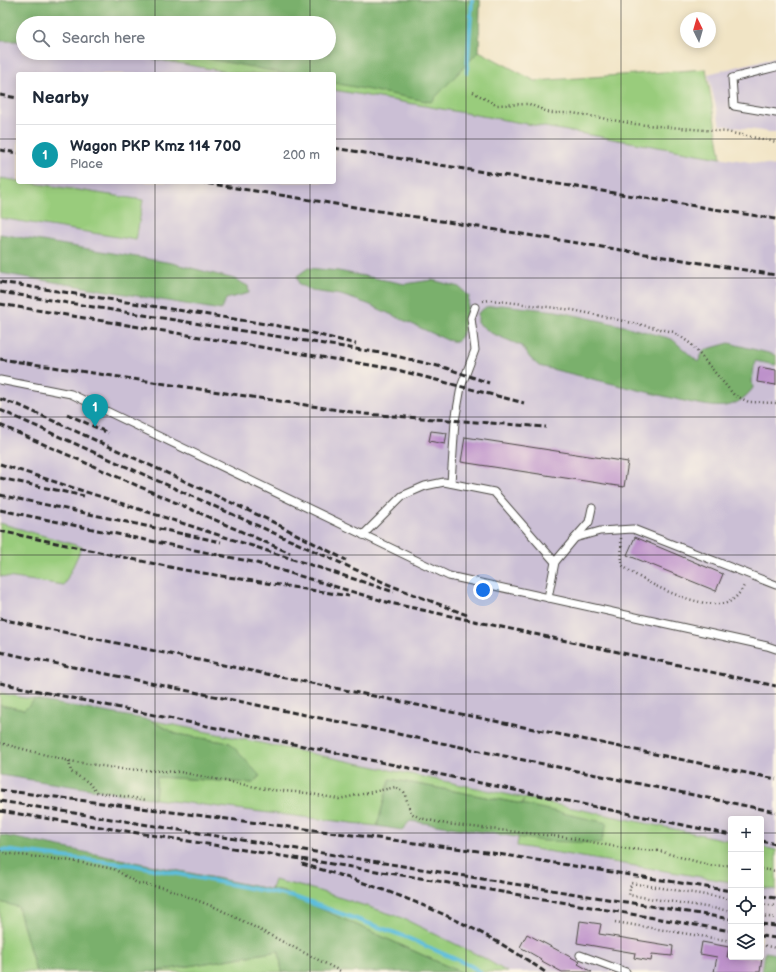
<!DOCTYPE html>
<html lang="en">
<head>
<meta charset="utf-8">
<style>
  body { margin:0; font-family:"Balsamiq Sans",sans-serif; background:#f6f6f7; color:#1f2937 }
  .controls { position:absolute; right:12px; bottom:12px; display:grid; overflow:hidden; border-radius:4px; box-shadow:0 2px 10px #0003 }
  .controls button { width:36px; height:36px; display:grid; place-items:center; padding:0; border:0; border-bottom:1px solid #e0e1e3; background:#fff; color:#1f2937; font:20px sans-serif }
  .compass { position:absolute; left:680px; top:12px; width:36px; height:36px; border-radius:50%; background:#fff; box-shadow:0 2px 10px #0003; rotate:355deg }
  .you { position:absolute; left:483px; top:590px; width:14px; height:14px; margin:-10px; border:3px solid #fff; border-radius:50%; background:#1a73e8; box-shadow:0 0 0 6px #1a73e833 }
  .badge { display:grid; place-items:center; width:26px; height:26px; border-radius:50%; background:#db2777; color:#fff; font-size:13px; font-weight:700 }
  .pin { position:absolute; translate:-50% -33px; filter:drop-shadow(0 1px 2px #0008) }
  .pin::after { content:''; position:absolute; top:21px; width:14px; height:12px; background:inherit; clip-path:polygon(0 0,100% 0,50% 100%) }
  .list { margin:0; padding:0; list-style:none }
  h2 { display:flex; justify-content:space-between; align-items:center; height:52px; margin:0; padding:0 16px; font-size:17px }
  h2 small { font-size:13px; font-weight:400; color:#747a83 }
  .list li { display:grid; grid-template-columns:26px 1fr auto; gap:12px; align-items:center; box-sizing:border-box; height:60px; padding:0 16px; border-top:1px solid #e0e1e3 }
  .list b { display:block; font-size:15px; white-space:nowrap }
  .list p { margin:0; font-size:13px; white-space:nowrap; color:#747a83 }
  .list em { font-size:13px; font-style:normal; color:#747a83 }
  .icon { flex:none; width:22px; height:22px; fill:none; stroke:currentColor; stroke-width:2; stroke-linecap:round; stroke-linejoin:round }
  .map { position:relative; flex:none; width:776px; height:972px; overflow:hidden }
  .search { position:absolute; background:#fff; box-shadow:0 2px 10px #0003; left:16px; top:16px; width:320px; height:44px; display:flex; align-items:center; gap:10px; box-sizing:border-box; padding:0 14px; border-radius:22px; color:#747a83; font-size:15px }
  .panel { position:absolute; background:#fff; box-shadow:0 2px 10px #0003; left:16px; top:72px; width:320px; height:112px; border-radius:4px }
  .map>svg:first-child { display:block }
</style>
</head>
<body>
<div class="map">
<svg width="776" height="972" viewBox="0 0 776 972">
  <rect width="100%" height="100%" fill="#fcf5e5"/>
  <filter id="ink" filterUnits="userSpaceOnUse"><feTurbulence type="fractalNoise" baseFrequency=".025" numOctaves="2"/><feDisplacementMap in="SourceGraphic" scale="8" xChannelSelector="R" yChannelSelector="G"/><feConvolveMatrix kernelMatrix="1 2 1 2 8 2 1 2 1" color-interpolation-filters="sRGB"/></filter>
  <filter id="wash" filterUnits="userSpaceOnUse"><feTurbulence type="fractalNoise" baseFrequency=".012" numOctaves="4" result="noise"/><feDisplacementMap in="SourceGraphic" scale="16" xChannelSelector="R" yChannelSelector="G"/><feGaussianBlur stdDeviation="0.9" result="paint"/><feColorMatrix in="noise" values="0 0 0 0 0 0 0 0 0 0 0 0 0 0 0 0 0 1.4 0 .05"/><feComposite in="paint" operator="in"/></filter>
  <g filter="url(#wash)">
    <rect width="100%" height="100%" fill="#f1e4c5"/>
    <!-- industrial -->
    <g fill="#cbbfd5" fill-rule="evenodd">
      <path d="M0,39L23,40V53H178L288,74H18V182H334V83L724,158L776,166V954L765,952L762,972H460L284,892L0,835ZM731,819H761V957H731Z"/>
      <polygon points="776,57 776,133 720,125 708,74"/>
    </g>
    <!-- green -->
    <g fill="#99cc7c" stroke="#627c54">
      <polygon points="0,0 480,0 479,51 535,81 706,69 721,158 334,90 334,74 240,74 120,53 329,53 329,23 23,23"/>
      <polygon points="0,178 143,200 136,240 0,218"/>
      <polygon points="0,523 82,547 64,585 0,576"/>
      <polygon points="0,693 35,700 24,710 0,705"/>
      <polygon points="150,720 731,841 731,882 517,846 524,800 522,804 390,779 377,826 155,799 157,777 253,783 230,743 176,734"/>
      <polygon points="761,847 776,850 776,890 761,887"/>
      <polygon points="274,880 316,890 400,917 484,958 507,972 460,972 284,892 271,889"/>
      <polygon points="0,902 18,906 36,972 0,972"/>
      <polygon points="279,951 282,972 152,972"/>
    </g>
    <!-- forest -->
    <g fill="#7ab06c" stroke="#526e4c">
      <polygon points="0,0 480,0 479,51 431,102 334,83 334,74 288,74 178,53 329,53 329,23 23,23 23,41 0,41"/>
      <polygon points="0,234 172,263 234,279 248,286 249,293 226,299 221,310 0,273"/>
      <polygon points="308,268 338,271 405,284 432,280 459,287 469,296 464,330 457,342 447,340 368,304 341,295 312,291 299,284 297,276"/>
      <path d="M501,305L556,311L624,326L672,339L698,362L704,350L729,343L776,355V365L755,361L752,381L753,388C734,413 715,407 688,402L539,366L530,358L522,346L491,333L478,323V313L486,307Z"/>
      <polygon points="35,700 150,720 176,734 230,743 260,776 253,783 157,777 155,799 0,775 0,705 24,710"/>
      <polygon points="390,779 517,803 607,823 601,843 543,841 410,821 402,830 377,826"/>
      <polygon points="0,835 284,892 460,972 282,972 279,951 152,972 36,972 18,907 0,902"/>
      <polygon points="765,952 776,954 776,972 762,972"/>
    </g>
    <g fill="none" stroke-linecap="round" stroke-linejoin="round">
      <!-- stream -->
      <g stroke="#5dbddc" stroke-width="4">
        <polyline points="467,73 472,0"/>
        <polyline points="3,850 133,865 294,897 401,935 471,966 480,972"/>
      </g>
    </g>
    <g id="blocks">
      <!-- building -->
      <g fill="#bd92cb">
        <polygon points="759,367 776,370 776,385 757,382"/>
        <polygon points="431,431 447,433 445,444 429,441"/>
        <polygon points="465,437 628,462 624,487 461,462"/>
        <polygon points="635,537 723,574 716,591 627,555"/>
        <polygon points="580,921 601,924 599,934 673,946 672,956 652,954 651,961 634,958 635,953 577,943"/>
        <polygon points="527,934 580,962 578,964 592,972 562,972 540,960 541,959 520,947"/>
        <polygon points="702,942 729,947 727,957 762,958 760,972 714,972 717,957 700,954"/>
      </g>
    </g>
  </g>
  <g filter="url(#ink)">
    <use href="#blocks" fill-opacity="0" stroke="#494742" stroke-width="1"/>
    <g fill="none" stroke-linecap="round" stroke-linejoin="round">
      <!-- service casing -->
      <g stroke="#494742" stroke-width="9">
        <g id="service">
          <polyline points="776,67 732,78 734,106 776,113"/>
          <polyline points="0,380 71,394 449,576 767,646 776,649"/>
          <polyline points="451,483 455,421 461,387 475,350 471,318 475,307"/>
          <polyline points="363,535 402,496 425,486 444,482 494,492 555,562"/>
          <polyline points="575,538 589,522 592,508"/>
          <polyline points="548,598 555,562 575,538 600,531 633,529 776,585"/>
          <polyline points="580,955 626,972"/>
        </g>
      </g>
      <!-- path -->
      <g stroke="#494742" stroke-width="2.5" stroke-dasharray="1 3" stroke-linecap="butt">
        <polyline points="473,92 496,105 529,104 550,113 573,113 635,124 727,132 776,142"/>
        <polyline points="483,301 490,300 573,310 674,332 691,344 734,395 749,402 776,403"/>
        <path d="M621,538L622,565C641,582 701,610 726,603C736,600 741,591 745,584"/>
        <polyline points="0,743 69,761 122,769 180,772 271,790 307,793 339,799 396,787 404,792 411,813 420,818 446,824 571,838 627,849 659,851 712,866 731,865"/>
        <polyline points="69,761 71,772 88,782 96,792 147,800"/>
        <polyline points="0,851 3,853 72,861 114,869 137,883 165,888 217,908 342,972"/>
        <polyline points="761,869 776,871"/>
        <polyline points="731,899 631,883 629,895 731,911"/>
        <polyline points="761,904 776,906"/>
        <polyline points="761,916 776,918"/>
        <polyline points="615,922 731,941"/>
        <polyline points="761,945 776,948"/>
      </g>
      <!-- service -->
      <use href="#service" stroke="#fff" stroke-width="7"/>
      <!-- rail -->
      <g stroke="#2b2b2b" stroke-width="3" stroke-dasharray="6 3" stroke-linecap="butt">
        <polyline points="0,95 18,98"/>
        <polyline points="334,148 776,219"/>
        <polyline points="0,150 18,153"/>
        <polyline points="199,182 776,275"/>
        <polyline points="0,282 291,328 356,344"/>
        <polyline points="0,292 387,354 446,368 489,383"/>
        <polyline points="0,304 394,369 524,403"/>
        <polyline points="0,359 365,414 546,427"/>
        <polyline points="0,399 21,406 269,520 346,560"/>
        <polyline points="0,410 392,586 467,615"/>
        <polyline points="67,414 108,433"/>
        <polyline points="0,425 290,553"/>
        <polyline points="0,464 394,592"/>
        <polyline points="0,478 84,496"/>
        <polyline points="0,495 221,542"/>
        <polyline points="0,510 253,562 390,603 776,686"/>
        <polyline points="0,531 184,570 349,596"/>
        <polyline points="0,619 776,779"/>
        <polyline points="0,652 776,812"/>
        <polyline points="0,683 731,835"/>
        <polyline points="0,790 486,852 731,891"/>
        <polyline points="0,801 731,919"/>
        <polyline points="0,811 420,878 731,931"/>
        <polyline points="761,841 776,844"/>
        <path d="M302,864C388,888 471,920 545,972"/>
        <polyline points="761,896 776,898"/>
        <polyline points="761,924 776,926"/>
        <polyline points="761,936 776,938"/>
      </g>
    </g>
  </g>
  <!-- grid -->
  <path fill="none" stroke="#2b2b2b" stroke-width="1" stroke-opacity="0.55" d="M155,0V23M310,0V23M466,0V972M621,0V972M155,53V74M310,53V74M0,139H18M334,139H776M155,182V972M310,182V972M0,278H776M0,417H776M0,555H776M0,694H776M0,833H731M761,833H776"/>
</svg>
<div class="controls">
<button>+</button>
<button>−</button>
<button><svg class="icon" aria-label="locate" viewBox="0 0 24 24"><circle cx="12" cy="12" r="6"/><path d="M12 2v4M12 18v4M2 12h4M18 12h4"/></svg></button>
<button><svg class="icon" aria-label="layers" viewBox="0 0 24 24"><path d="M12 4l9 5-9 5-9-5zM3 14l9 5 9-5"/></svg></button>
</div>
<svg class="compass" viewBox="-18 -18 36 36"><path d="M0-13l5 13h-10z" fill="#e53935"/><path d="M0 13l5-13h-10z" fill="#747a83"/></svg>
<div class="you"></div>
<div class="pin badge" style="left:95px;top:427px;background:#0f9aa8">1</div>
<div class="search"><svg class="icon" aria-label="search" viewBox="0 0 24 24"><circle cx="10" cy="10" r="6"/><path d="M15 15l6 6"/></svg>Search here</div>
<section class="panel">
<h2>Nearby<small></small></h2>
<ul class="list">
<li><span class="badge" style="background:#0f9aa8">1</span><div><b>Wagon PKP Kmz 114 700</b><p>Place</p></div><em>200 m</em></li>
</ul>
</section>
</div>
</body>
</html>
